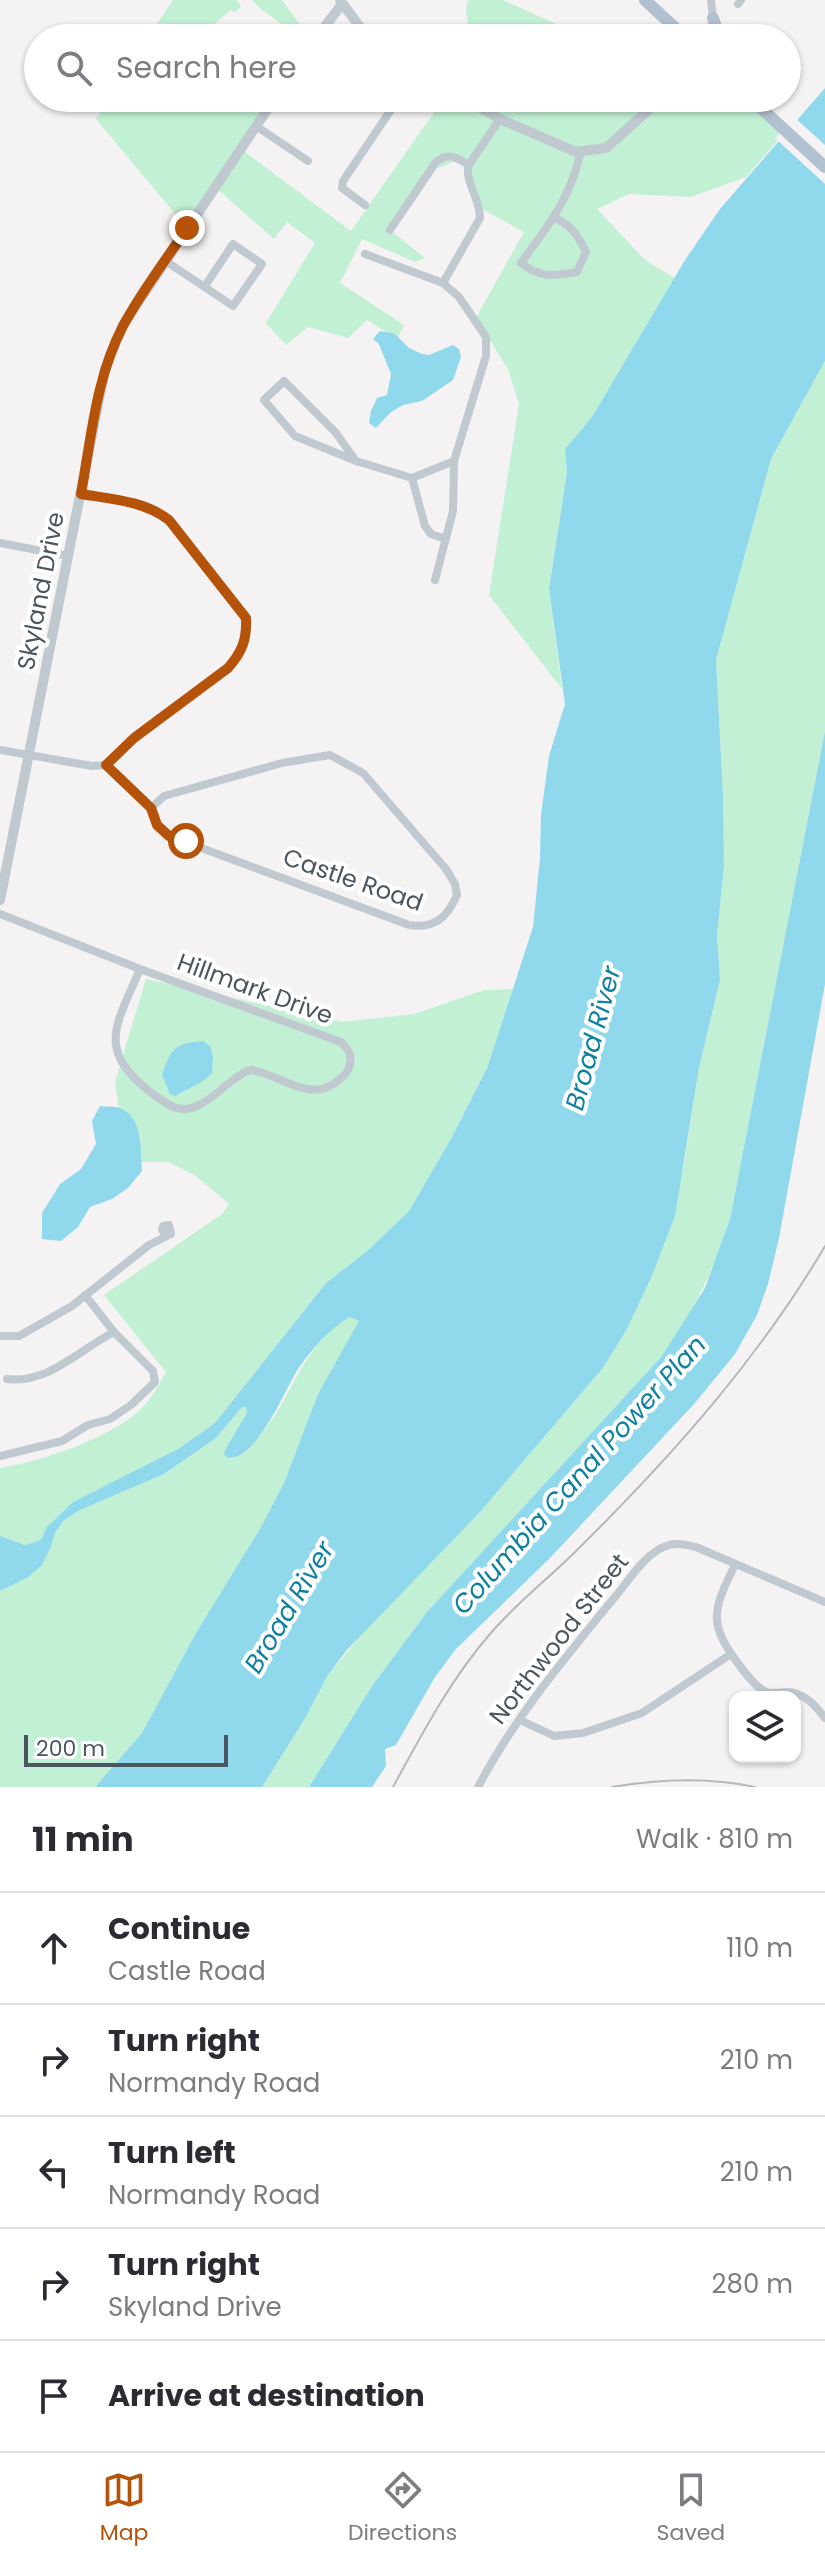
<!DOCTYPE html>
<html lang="en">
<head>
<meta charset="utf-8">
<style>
  body { margin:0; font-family:Poppins,sans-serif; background:#f2f2f3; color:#2b2b33 }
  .controls { position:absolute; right:24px; bottom:24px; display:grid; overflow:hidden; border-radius:16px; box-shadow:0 2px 6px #0004 }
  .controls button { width:72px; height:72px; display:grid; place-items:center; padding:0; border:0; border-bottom:2px solid #e1e1e2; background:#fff; color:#2b2b33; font:40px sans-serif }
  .scale { position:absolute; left:24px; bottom:20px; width:204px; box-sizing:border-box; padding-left:8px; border:4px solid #4a555f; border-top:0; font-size:22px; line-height:28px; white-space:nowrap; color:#4a555f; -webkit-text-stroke:6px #fff; paint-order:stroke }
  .stop { position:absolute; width:24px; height:24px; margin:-18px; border:6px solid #b45309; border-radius:50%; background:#fff }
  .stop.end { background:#b45309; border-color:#fff; box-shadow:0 2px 8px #0008 }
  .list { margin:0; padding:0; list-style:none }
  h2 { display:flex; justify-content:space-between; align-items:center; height:104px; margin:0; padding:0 32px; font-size:34px }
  h2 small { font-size:26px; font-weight:400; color:#7c7c81 }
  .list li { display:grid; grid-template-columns:52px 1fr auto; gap:24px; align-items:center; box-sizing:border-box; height:112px; padding:0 32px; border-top:2px solid #e1e1e2 }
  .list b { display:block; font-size:30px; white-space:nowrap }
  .list p { margin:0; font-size:26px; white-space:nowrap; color:#7c7c81 }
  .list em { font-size:26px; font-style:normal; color:#7c7c81 }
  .icon { flex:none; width:44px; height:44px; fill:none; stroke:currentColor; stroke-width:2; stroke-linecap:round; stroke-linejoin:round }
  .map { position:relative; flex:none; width:825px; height:1787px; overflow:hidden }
  .search { position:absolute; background:#fff; box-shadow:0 2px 6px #0004; left:24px; right:24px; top:24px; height:88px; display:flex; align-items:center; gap:20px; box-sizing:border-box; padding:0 28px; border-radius:44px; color:#7c7c81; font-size:30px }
  .sheet { height:664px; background:#fff }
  nav { display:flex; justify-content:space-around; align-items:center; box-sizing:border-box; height:112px; border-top:2px solid #e1e1e2; background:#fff; font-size:22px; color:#7c7c81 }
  nav a { display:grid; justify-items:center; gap:4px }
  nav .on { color:#b45309 }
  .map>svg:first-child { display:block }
</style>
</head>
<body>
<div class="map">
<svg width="825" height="1787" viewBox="0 0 825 1787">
  <rect width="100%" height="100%" fill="#f4f2f2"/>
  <!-- green -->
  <g fill="#c2f0d4">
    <polygon points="173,0 237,0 241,7 235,12 231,10 215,23 211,38 148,38"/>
    <path d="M252,0H282L300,25L316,38H292C285,21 264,15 252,0Z"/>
    <polygon points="468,0 503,0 567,29 579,38 499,38 468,25 466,9"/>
    <polygon points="109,98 190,98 188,103 234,102 234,98 275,98 241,149 351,231 444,98 463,98 498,116 483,98 661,98 660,100 670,105 679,98 750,98 786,131 746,177 691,197 629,194 597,209 645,260 675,278 592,417 565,449 567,472 549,589 562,689 489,595 519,404 508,369 476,318 524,232 480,208 468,166 459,160 430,171 390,230 425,258 415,262 362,239 340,283 404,325 397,339 367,320 348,338 308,327 286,345 266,323 315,243 287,222 274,239 215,187 187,228 96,119"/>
    <path d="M825,361V731L730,1219C714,1270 693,1313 662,1356L427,1612L372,1686L309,1787H262L304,1720L328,1675L368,1627L481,1511L602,1369L626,1331L651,1278L684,1165L699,1068L720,980L717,935L724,866L723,795L716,660L771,459Z"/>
    <path d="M146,979L342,1022L414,1014L484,990L515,989L488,1066L452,1137L409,1211L366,1252L326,1283L215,1423L178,1449L121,1480L90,1493L48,1527L41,1540L25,1545L0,1536V1468C42,1461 98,1442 133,1416C147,1406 158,1387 166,1372L104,1295L222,1214L229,1204L196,1176L169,1162H142C141,1136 140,1124 119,1108L115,1082Z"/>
    <path d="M350,1317L360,1321L318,1394L284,1483L261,1527L196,1633L142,1733L95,1787H0V1591L27,1578L50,1549L55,1533L63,1521L80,1510L164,1474L216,1438L242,1407H246L247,1413L226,1448L225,1453L231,1459L235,1457C242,1452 249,1447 255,1441C292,1402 299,1347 350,1317Z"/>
  </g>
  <!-- water -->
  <g fill="#90d9ec">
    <path d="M825,88V361L771,459L716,660L723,795L724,866L717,935L720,980L699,1068L675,1216L651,1278L626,1331L602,1369L481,1511L346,1651L328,1675L304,1720L262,1787H95L142,1733L196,1633L261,1527L284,1483L318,1394L359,1321L350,1317C329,1329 312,1349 298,1369C284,1391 257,1460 228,1458L224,1454L226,1448L247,1413L246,1407H242L216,1438L164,1474L80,1510L63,1521L55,1533L50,1549L41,1566L27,1578L0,1591V1536L25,1545L41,1540L47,1527L73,1502L178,1449L215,1423L326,1283L366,1252L409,1211L452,1137L488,1066L533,927L540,858L541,815L549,756L565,704L549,589L567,472L565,449L592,417L685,260L720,209Z"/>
    <polygon points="380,331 395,334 409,348 422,354 429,355 453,345 459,349 461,357 453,380 422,401 403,405 391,412 376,428 369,423 371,411 377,398 387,395 391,374 379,344 373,339"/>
    <polygon points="825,731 825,984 779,1238 768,1284 757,1315 735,1354 694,1404 551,1557 456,1649 435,1677 396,1745 385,1749 386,1766 372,1787 309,1787 372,1686 427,1612 662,1356 705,1288 730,1219"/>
    <path d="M203,1041L210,1046L213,1057L212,1073L205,1080L175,1096L170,1094L162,1075C171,1049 174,1043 203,1041Z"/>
    <path d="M100,1106C106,1107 115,1106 120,1108C143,1117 141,1150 142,1171L128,1188L112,1199L90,1207L78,1227L61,1241L42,1239V1213L60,1184L81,1169L96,1144L92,1121Z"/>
  </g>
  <!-- pier -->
  <polygon fill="#f4f2f2" points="794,117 825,145 825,184 775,138"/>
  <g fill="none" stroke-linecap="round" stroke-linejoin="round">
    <!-- minor -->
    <g stroke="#c0c9d0" stroke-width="8">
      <polyline points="738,4 741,0"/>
      <polyline points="710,38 713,18 711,0"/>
      <polyline points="256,126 308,161"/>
      <polyline points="365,205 342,188 343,181 399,98"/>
      <path d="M555,218C571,225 579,237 586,252L577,272C555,276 539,278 521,263C549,224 570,200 581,151"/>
      <path d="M390,230L436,162C449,152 455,157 469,165"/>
      <polyline points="365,254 443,283 459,297 486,337 486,356 454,461 453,511 435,580"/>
      <polyline points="164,260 233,306 262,264 233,244 205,286"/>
      <path d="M443,283L480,218C480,199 466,184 468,166L500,119"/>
      <polyline points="356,461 295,436 264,400 284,381 336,433 356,461 412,478 454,461"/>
      <polyline points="412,478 425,526 431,534 446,539"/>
      <path d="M81,494C111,499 144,500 169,520L246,618C247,640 242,652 228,668L134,738L106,765"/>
      <polyline points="0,543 68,556"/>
      <path d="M0,750L92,766L106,765L151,808L157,825L169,836L409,925C434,929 447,918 457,895L455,884L446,869L363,773L330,755L282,763L164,796L151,808"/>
      <polyline points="0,914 140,969"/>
      <path d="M140,969L341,1042C348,1049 352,1054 350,1064C348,1074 342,1077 335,1083C307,1103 279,1073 250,1070C228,1078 210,1106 186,1109C173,1110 163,1101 153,1094C94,1050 117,1024 140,969Z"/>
      <polyline points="85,1295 114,1332"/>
      <polyline points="0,1336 19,1336 72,1306 149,1245 171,1234 169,1225 163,1226 162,1230 165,1235"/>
      <path d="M0,1456L62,1441L88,1425L110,1419L131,1405L155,1382L153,1371L114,1332C79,1350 48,1384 7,1379"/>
      <path d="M735,1565C712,1611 708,1624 740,1666C746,1674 757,1689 767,1692C772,1694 781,1692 786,1692C804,1692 815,1705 825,1718"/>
      <polyline points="520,1720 554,1736 583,1733 642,1713 731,1654"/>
      <path d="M478,1787C514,1718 565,1658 614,1598C629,1581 644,1554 666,1546C675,1542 686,1545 696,1547L825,1602"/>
    </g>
    <!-- tertiary -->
    <g stroke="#c0c9d0" stroke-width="10">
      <polyline points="340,0 368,38"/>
      <polyline points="316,38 342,4"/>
      <polyline points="463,98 500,119 576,152 606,148 662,98"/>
      <polyline points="0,900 105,369 123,325 275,98"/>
    </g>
    <!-- primary -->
    <g stroke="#b2c1d0" stroke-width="12">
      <polyline points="645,0 686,38"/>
      <polyline points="713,18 720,38"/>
      <polyline points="750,98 825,167"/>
    </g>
    <!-- rail -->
    <g stroke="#b4b7bc" stroke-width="2">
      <path d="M393,1787C422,1734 450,1680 490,1634C517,1602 552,1576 581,1546C672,1456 760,1357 825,1246"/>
      <path d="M612,1787C660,1779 708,1777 755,1787"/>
    </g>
  </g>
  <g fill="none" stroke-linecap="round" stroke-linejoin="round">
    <!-- route -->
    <path stroke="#b45309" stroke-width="10" d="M186,841L169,836L157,825L151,808L106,765L134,738L228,668C242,652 247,640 246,618L169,520C144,501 112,499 81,494C91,439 96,377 123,326C141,292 166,260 187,228"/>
  </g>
  <g text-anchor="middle" stroke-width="8" stroke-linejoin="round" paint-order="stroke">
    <!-- street labels -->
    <g font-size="24" fill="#4a555f" stroke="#fff">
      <text transform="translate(41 591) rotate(-79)" y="8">Skyland Drive</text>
      <text transform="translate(353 880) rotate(19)" y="8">Castle Road</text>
      <text transform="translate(255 989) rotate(20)" y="8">Hillmark Drive</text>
      <text transform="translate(559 1639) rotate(-52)" y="8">Northwood Street</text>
    </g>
    <!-- water labels -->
    <g font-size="26" font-style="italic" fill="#0e819e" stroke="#fff">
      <text transform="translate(593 1038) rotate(-75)" y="9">Broad River</text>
      <text transform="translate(579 1475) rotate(-48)" y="9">Columbia Canal Power Plan</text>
      <text transform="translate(289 1607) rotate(-59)" y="9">Broad River</text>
    </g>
  </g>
</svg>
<div class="controls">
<button><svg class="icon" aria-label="layers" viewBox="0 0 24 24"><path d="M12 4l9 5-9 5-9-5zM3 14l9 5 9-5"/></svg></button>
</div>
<div class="scale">200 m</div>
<div class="stop" style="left:186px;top:841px"></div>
<div class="stop end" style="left:187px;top:228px"></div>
<div class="search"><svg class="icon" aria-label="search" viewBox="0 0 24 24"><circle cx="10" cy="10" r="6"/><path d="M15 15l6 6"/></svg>Search here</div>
</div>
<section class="sheet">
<h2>11 min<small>Walk · 810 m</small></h2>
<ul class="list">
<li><svg class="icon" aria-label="ahead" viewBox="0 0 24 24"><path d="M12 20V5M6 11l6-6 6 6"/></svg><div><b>Continue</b><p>Castle Road</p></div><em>110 m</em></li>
<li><svg class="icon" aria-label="right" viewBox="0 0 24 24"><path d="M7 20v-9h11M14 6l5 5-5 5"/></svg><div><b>Turn right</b><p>Normandy Road</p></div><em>210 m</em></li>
<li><svg class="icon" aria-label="left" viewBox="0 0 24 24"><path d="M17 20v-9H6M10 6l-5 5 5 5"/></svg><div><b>Turn left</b><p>Normandy Road</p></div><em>210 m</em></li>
<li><svg class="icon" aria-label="right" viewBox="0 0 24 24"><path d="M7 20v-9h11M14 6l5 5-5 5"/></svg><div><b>Turn right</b><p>Skyland Drive</p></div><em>280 m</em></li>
<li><svg class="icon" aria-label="arrive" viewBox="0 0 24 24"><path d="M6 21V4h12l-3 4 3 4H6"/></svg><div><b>Arrive at destination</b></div></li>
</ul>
</section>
<nav>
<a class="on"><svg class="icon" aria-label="map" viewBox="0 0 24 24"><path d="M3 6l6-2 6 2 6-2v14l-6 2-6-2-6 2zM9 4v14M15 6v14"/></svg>Map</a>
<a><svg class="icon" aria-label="directions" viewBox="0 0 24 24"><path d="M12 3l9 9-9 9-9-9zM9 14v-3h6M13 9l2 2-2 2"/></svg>Directions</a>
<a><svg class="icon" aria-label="saved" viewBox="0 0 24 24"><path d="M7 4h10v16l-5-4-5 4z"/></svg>Saved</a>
</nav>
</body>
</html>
